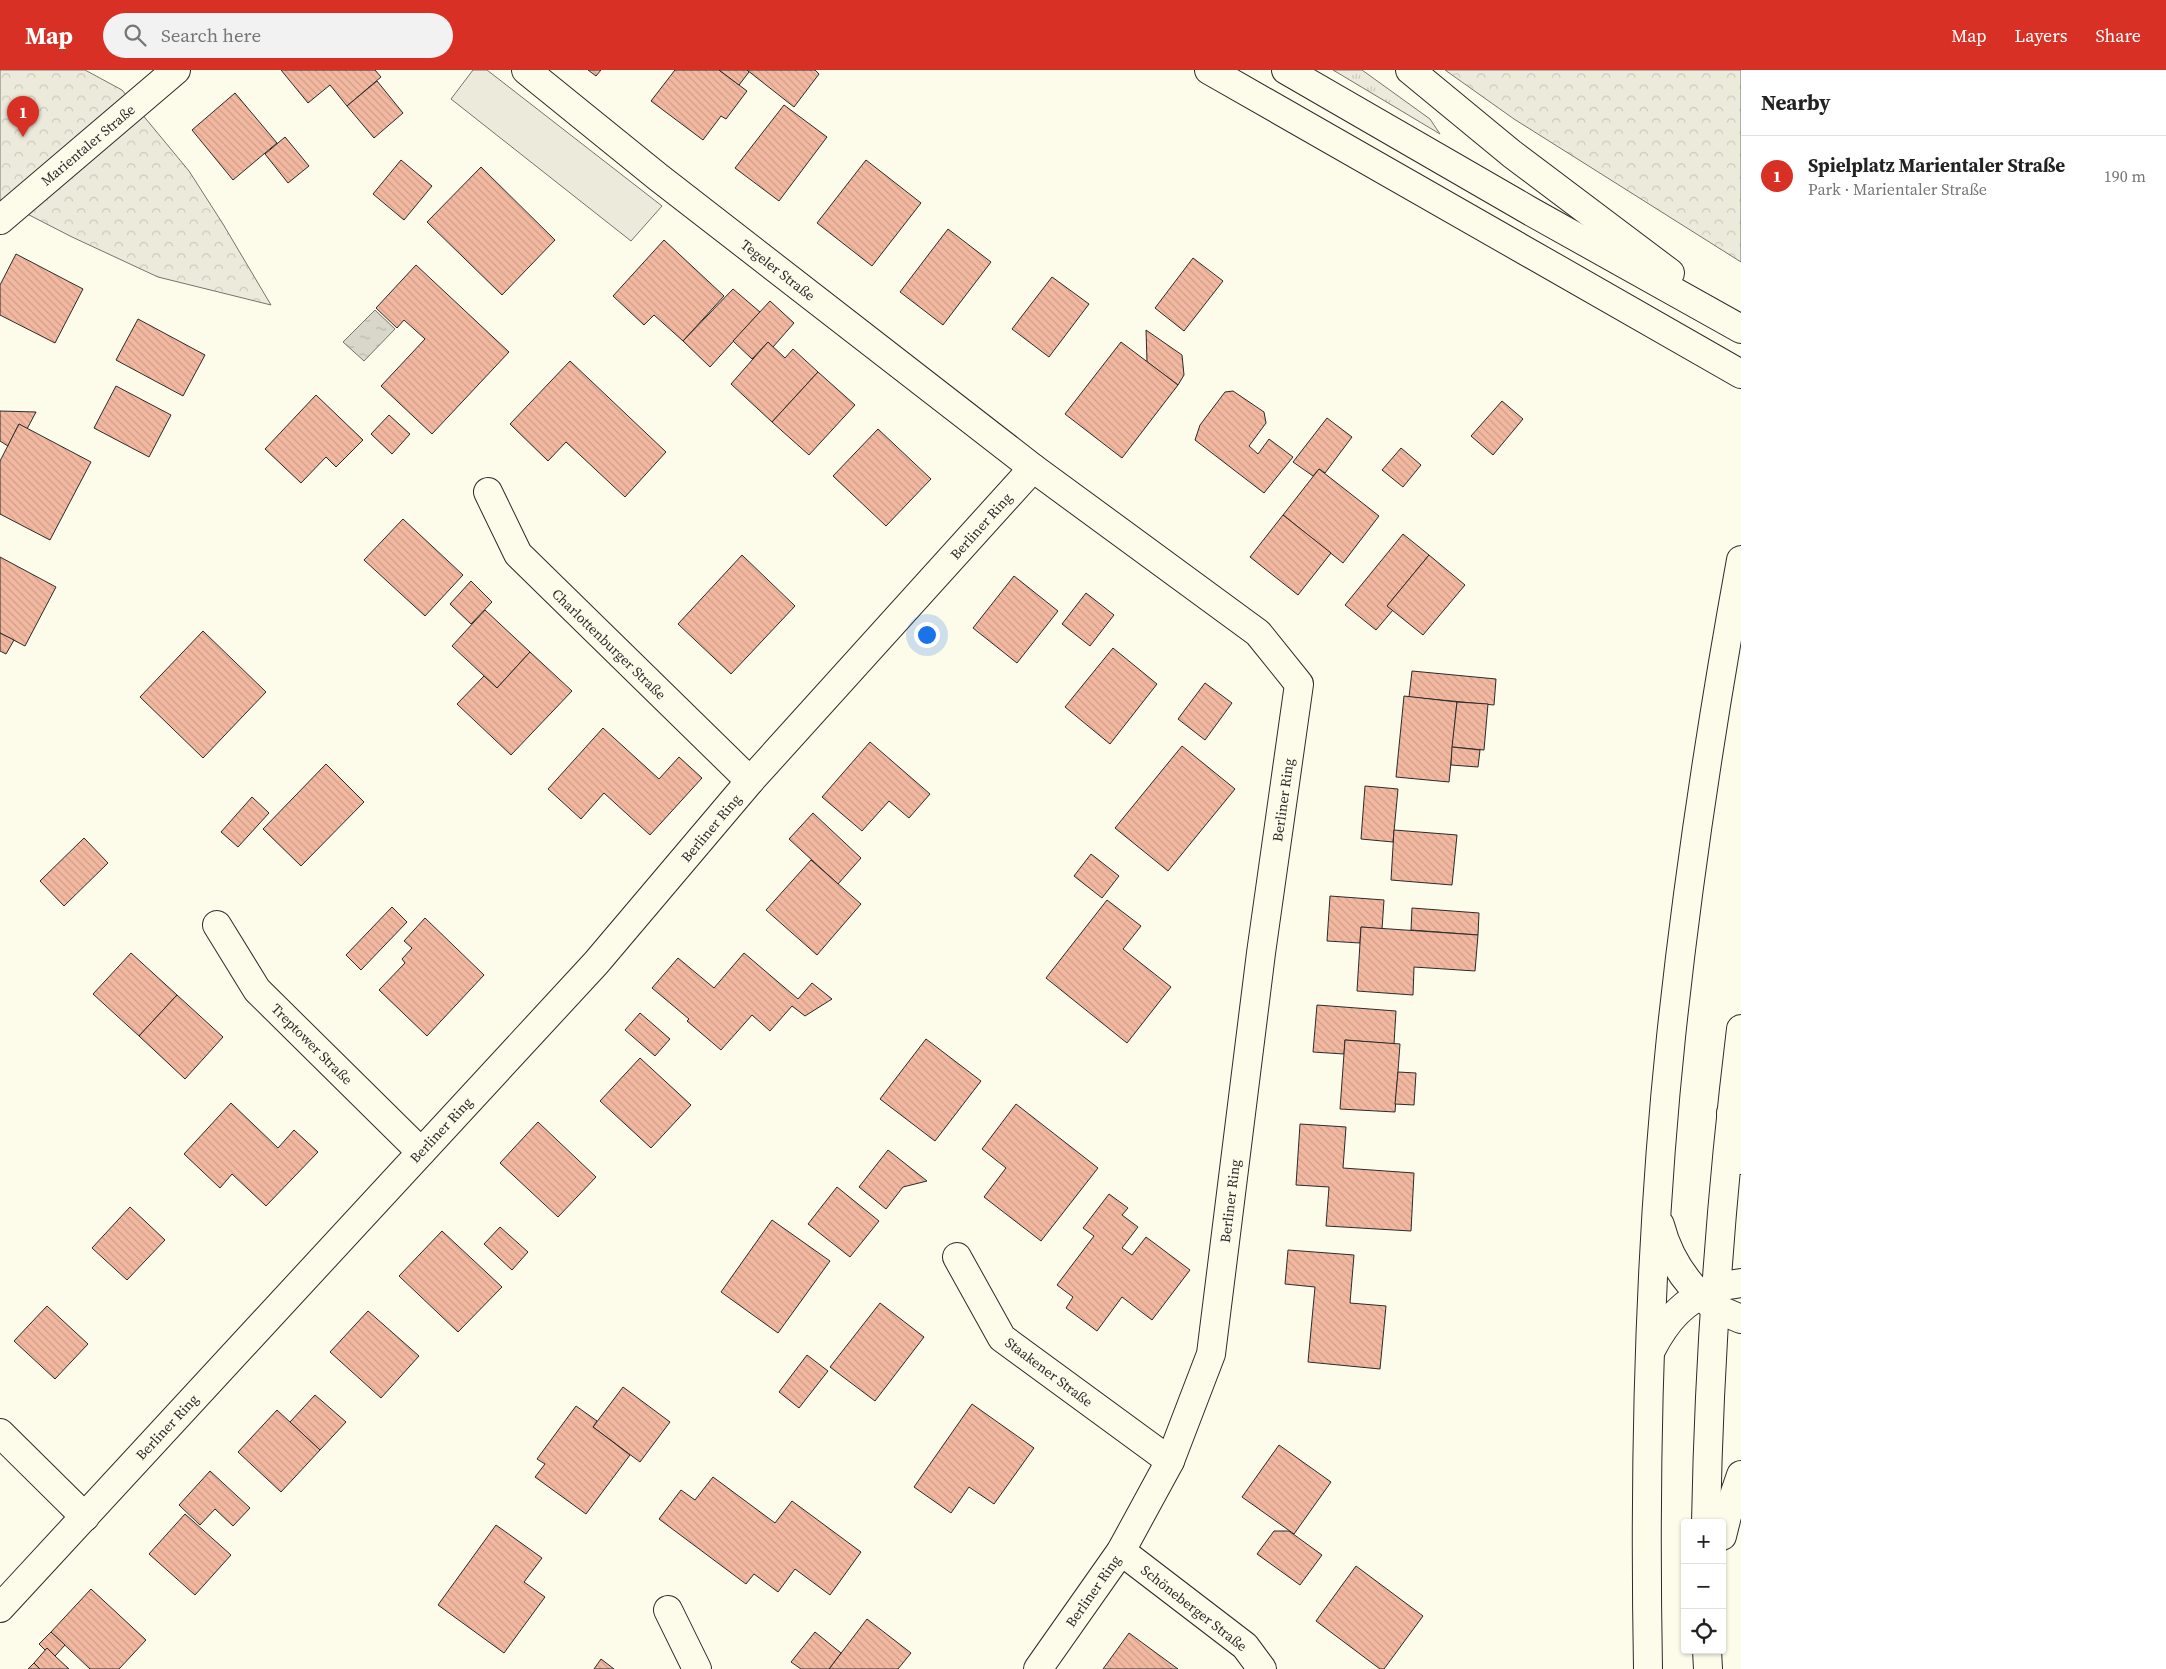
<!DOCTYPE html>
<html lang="en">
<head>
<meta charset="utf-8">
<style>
  body { margin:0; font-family:"Source Serif 4",serif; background:#f2f2f2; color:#222 }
  .controls { position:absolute; right:15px; bottom:15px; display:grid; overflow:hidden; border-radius:5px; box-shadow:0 1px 4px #0004 }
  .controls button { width:45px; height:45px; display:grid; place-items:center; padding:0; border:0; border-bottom:1px solid #e0e0e0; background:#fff; color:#222; font:25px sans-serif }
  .you { position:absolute; left:926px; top:564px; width:18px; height:18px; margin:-12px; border:4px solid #fff; border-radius:50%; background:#1a73e8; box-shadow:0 0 0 8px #1a73e833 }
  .badge { display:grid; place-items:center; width:32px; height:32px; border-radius:50%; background:#d93025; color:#fff; font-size:16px; font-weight:700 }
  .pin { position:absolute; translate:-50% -41px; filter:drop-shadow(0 1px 2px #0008) }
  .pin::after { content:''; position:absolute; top:26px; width:18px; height:15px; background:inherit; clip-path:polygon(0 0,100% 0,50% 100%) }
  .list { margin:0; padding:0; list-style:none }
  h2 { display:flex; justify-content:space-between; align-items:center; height:65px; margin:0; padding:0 20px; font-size:21px }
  h2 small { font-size:16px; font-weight:400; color:#767676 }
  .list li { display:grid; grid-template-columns:32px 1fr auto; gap:15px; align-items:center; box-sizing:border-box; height:80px; padding:0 20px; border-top:1px solid #e0e0e0 }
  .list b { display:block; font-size:19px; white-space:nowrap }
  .list p { margin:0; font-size:16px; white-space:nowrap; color:#767676 }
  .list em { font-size:16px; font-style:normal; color:#767676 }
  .icon { flex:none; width:28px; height:28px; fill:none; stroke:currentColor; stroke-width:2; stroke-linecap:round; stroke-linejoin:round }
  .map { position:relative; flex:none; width:1741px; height:1599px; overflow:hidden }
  header { display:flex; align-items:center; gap:30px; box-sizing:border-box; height:70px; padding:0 25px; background:#d93025; color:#fff }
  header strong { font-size:24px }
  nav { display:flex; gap:28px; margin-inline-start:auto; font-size:18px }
  .search { width:350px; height:45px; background:#f2f2f2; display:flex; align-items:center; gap:12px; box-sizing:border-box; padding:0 18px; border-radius:28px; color:#767676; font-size:19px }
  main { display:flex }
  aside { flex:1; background:#fff }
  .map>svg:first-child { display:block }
</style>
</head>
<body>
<header>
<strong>Map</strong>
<div class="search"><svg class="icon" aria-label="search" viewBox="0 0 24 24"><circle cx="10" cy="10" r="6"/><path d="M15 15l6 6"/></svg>Search here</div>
<nav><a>Map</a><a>Layers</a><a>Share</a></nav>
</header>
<main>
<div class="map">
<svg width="1741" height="1599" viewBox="0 0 1741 1599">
  <defs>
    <pattern id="grass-tufts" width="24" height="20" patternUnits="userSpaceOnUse" patternTransform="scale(1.25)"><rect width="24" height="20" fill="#ecebdb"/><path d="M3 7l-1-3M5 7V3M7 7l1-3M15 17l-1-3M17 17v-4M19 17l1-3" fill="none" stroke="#cbcabc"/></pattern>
    <pattern id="forest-crowns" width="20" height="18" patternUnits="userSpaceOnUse" patternTransform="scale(1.25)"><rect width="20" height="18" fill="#ecebdb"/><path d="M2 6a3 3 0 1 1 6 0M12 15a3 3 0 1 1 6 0" fill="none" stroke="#cbcabc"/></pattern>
    <pattern id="water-ripples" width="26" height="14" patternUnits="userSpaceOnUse" patternTransform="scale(1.25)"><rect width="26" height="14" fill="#d8d7c9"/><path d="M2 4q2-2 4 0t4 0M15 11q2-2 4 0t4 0" fill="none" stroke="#bab9ad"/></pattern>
    <pattern id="building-back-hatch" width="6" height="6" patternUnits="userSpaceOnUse" patternTransform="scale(1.25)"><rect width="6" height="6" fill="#f2b8a0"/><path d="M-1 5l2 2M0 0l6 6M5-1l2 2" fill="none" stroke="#d09e8a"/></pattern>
  </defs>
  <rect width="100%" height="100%" fill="#fdfbea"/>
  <!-- grass -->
  <polygon fill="url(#grass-tufts)" stroke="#74746e" points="1333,0 1362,0 1430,49 1440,64"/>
  <!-- forest -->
  <g fill="url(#forest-crowns)" stroke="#74746e">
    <polygon points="0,0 85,0 122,20 189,101 223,154 271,235 158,207 72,167 0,130"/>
    <polygon points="1445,0 1741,0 1741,192 1514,49"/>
  </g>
  <!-- parking -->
  <polygon fill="#eceadb" stroke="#74746e" points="473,0 487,0 662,136 631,171 451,29"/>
  <!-- water -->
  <polygon fill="url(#water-ripples)" stroke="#74746e" points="375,240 395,259 364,291 343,272"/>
  <!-- building -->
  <g fill="url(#building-back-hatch)" stroke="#2b2b2b">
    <polygon points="281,0 375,0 381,7 347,36 330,15 308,33"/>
    <polygon points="588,0 601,0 596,6"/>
    <polygon points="675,0 719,0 747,21 726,49 721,46 703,70 651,31"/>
    <polygon points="719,0 747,0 749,2 739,15"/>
    <polygon points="747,0 815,0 819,4 794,37"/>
    <polygon points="377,11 403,43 374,68 347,36"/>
    <polygon points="235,23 277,73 233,110 192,60"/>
    <polygon points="784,35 827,67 779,131 735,98"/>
    <polygon points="285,67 309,96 288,113 265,84"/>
    <polygon points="401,90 432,116 404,150 373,124"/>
    <polygon points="866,90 921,133 872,196 817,153"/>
    <polygon points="481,97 555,170 502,225 427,152"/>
    <polygon points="948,159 991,192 943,255 900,222"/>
    <polygon points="664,170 724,226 683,271 654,245 644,255 613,226"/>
    <polygon points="16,184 83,219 55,273 0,245 0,215"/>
    <polygon points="1193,188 1223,211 1184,261 1155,238"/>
    <polygon points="416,195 509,282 432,364 381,316 425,269 404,250 397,258 376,238"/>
    <polygon points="1052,207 1089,234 1049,287 1012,259"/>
    <polygon points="733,219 760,242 710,297 683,271"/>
    <polygon points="770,231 794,253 773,277 768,272 752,289 733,271"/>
    <polygon points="138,249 205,285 183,326 116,290"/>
    <polygon points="1146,260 1182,285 1184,305 1178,315 1147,292"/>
    <polygon points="768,272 785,288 793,279 818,302 772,352 731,314"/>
    <polygon points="1121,272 1178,315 1122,388 1065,344"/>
    <polygon points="570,291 666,382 625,427 566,372 548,391 510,354"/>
    <polygon points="818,302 855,335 809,385 772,352"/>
    <polygon points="116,316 171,345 149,387 94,358"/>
    <polygon points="1233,321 1264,342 1266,353 1249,376 1258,384 1269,369 1293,387 1264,423 1195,370 1200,355 1225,322"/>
    <polygon points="316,325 363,370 336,397 326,387 301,413 265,379"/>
    <polygon points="1502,331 1523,349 1493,385 1471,366"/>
    <polygon points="0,341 36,342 27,359 19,354 8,376 0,371"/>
    <polygon points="389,345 410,364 392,384 371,364"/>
    <polygon points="1327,348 1352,367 1325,403 1319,399 1313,406 1293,392"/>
    <polygon points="19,354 91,392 50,470 0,444 0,391"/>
    <polygon points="878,359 931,409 886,456 833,406"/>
    <polygon points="1401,378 1421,395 1403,417 1382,400"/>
    <polygon points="1319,399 1379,446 1343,493 1283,445"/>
    <polygon points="1283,445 1331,483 1298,525 1250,487"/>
    <polygon points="403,449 463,505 425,546 364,490"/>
    <polygon points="1403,464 1429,485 1387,536 1393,540 1376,560 1345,535"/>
    <polygon points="742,485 795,536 731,604 678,554"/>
    <polygon points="1429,485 1465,515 1423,565 1387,536"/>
    <polygon points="0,487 56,517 25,576 0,563"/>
    <polygon points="1014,506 1058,541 1017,593 973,558"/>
    <polygon points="471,511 492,532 471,554 450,534"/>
    <polygon points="1086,523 1114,545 1090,576 1062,554"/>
    <polygon points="485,540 530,582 497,618 452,576"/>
    <polygon points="203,561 266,622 203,688 140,627"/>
    <polygon points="0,563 14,570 6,584 0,581"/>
    <polygon points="1113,578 1157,614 1110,674 1065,637"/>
    <polygon points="530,582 572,621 511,685 457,634 484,606 497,618"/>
    <polygon points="1412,601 1496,609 1494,635 1409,627"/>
    <polygon points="1205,613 1232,633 1205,670 1178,649"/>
    <polygon points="1404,626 1457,632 1449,712 1396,707"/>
    <polygon points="1457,632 1488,634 1484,680 1452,677"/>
    <polygon points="603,658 659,709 679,687 702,708 650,765 604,723 581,749 548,719"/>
    <polygon points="870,672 930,724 909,748 889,731 862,761 822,727"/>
    <polygon points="1182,676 1235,719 1168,801 1115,758"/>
    <polygon points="1452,677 1480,680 1478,697 1451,695"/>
    <polygon points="326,694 364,732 301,796 263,759"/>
    <polygon points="1365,716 1398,719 1393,772 1361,769"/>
    <polygon points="252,727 269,743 238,777 221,762"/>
    <polygon points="813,743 861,788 838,814 789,769"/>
    <polygon points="1394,760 1457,765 1452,815 1391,810"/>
    <polygon points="84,768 108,793 64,836 40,811"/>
    <polygon points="1091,784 1119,806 1102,828 1074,806"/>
    <polygon points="811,790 861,834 817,885 766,840"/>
    <polygon points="1330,826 1384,830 1382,859 1361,857 1360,873 1327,871"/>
    <polygon points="1107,830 1141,856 1123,879 1171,917 1127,973 1046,908"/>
    <polygon points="392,837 407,852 361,900 346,885"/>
    <polygon points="1412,838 1479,843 1478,865 1411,860"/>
    <polygon points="425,848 484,905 427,966 379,920 405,893 402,889 412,878 404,871"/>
    <polygon points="1361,857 1478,865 1475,901 1414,897 1413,925 1357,921"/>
    <polygon points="131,883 177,925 139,966 93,924"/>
    <polygon points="744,883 798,929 812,913 832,929 805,946 792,936 770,961 752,945 721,980 687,951 689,949 652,918 678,888 714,918"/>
    <polygon points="177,925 223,967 185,1009 139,966"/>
    <polygon points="1317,935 1396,941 1394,974 1345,970 1344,984 1313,982"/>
    <polygon points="640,943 670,969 655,986 625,960"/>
    <polygon points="926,969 981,1011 935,1071 880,1029"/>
    <polygon points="1345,970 1400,974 1395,1042 1340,1039"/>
    <polygon points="640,988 691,1035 651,1078 600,1031"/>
    <polygon points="1398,1002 1416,1003 1414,1035 1395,1034"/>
    <polygon points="231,1033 278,1078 294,1060 318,1082 266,1136 232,1104 220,1118 184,1084"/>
    <polygon points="1016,1034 1098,1098 1041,1171 984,1127 1006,1098 982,1079"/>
    <polygon points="538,1052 596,1107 558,1147 500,1093"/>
    <polygon points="1300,1054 1346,1057 1343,1098 1414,1103 1411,1161 1326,1156 1329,1117 1296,1115"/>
    <polygon points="888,1080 927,1111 903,1117 886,1139 859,1117"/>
    <polygon points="837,1117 879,1151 850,1187 808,1154"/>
    <polygon points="1109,1124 1128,1138 1122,1145 1138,1157 1122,1178 1132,1185 1146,1167 1190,1200 1152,1250 1122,1227 1097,1261 1066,1238 1073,1227 1057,1215 1094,1166 1083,1158"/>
    <polygon points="130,1137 165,1170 127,1210 92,1178"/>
    <polygon points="772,1150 830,1191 778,1263 721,1222"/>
    <polygon points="500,1157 528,1182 512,1200 484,1174"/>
    <polygon points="442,1161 502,1217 458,1262 399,1206"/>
    <polygon points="1288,1180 1354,1185 1350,1233 1386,1236 1380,1299 1308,1292 1315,1217 1285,1214"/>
    <polygon points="880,1233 924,1267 875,1331 830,1297"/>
    <polygon points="47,1236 88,1274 55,1309 14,1271"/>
    <polygon points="368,1241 419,1286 381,1328 330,1282"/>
    <polygon points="807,1285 828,1301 799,1338 779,1322"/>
    <polygon points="623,1317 670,1352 640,1392 593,1357"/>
    <polygon points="315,1325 346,1352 320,1380 290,1352"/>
    <polygon points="972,1334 1034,1378 994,1434 969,1417 951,1443 914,1417"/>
    <polygon points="576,1336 597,1351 593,1357 630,1385 586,1444 535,1407 545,1394 537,1389"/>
    <polygon points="277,1340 320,1380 281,1422 238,1382"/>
    <polygon points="1279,1375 1331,1412 1294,1464 1242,1427"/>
    <polygon points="210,1401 250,1438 233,1456 215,1439 200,1455 179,1435"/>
    <polygon points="713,1407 775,1453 792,1431 861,1482 830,1525 795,1499 778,1522 754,1504 746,1514 659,1449 681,1420 695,1430"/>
    <polygon points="185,1444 231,1485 195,1525 149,1484"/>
    <polygon points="496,1455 542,1488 524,1512 545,1527 504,1583 438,1535"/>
    <polygon points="1274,1461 1289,1461 1322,1485 1300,1515 1257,1484"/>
    <polygon points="1356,1496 1423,1546 1384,1599 1380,1599 1316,1551"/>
    <polygon points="91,1519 146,1570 119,1599 90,1599 51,1562"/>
    <polygon points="867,1549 911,1583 898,1599 829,1599"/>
    <polygon points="51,1562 65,1575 55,1586 47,1578 45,1580 39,1574"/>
    <polygon points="815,1562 841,1583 829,1599 801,1599 791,1592"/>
    <polygon points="1129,1563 1178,1599 1103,1599"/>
    <polygon points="47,1578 55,1586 69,1599 40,1599 34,1593"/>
    <polygon points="601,1589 614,1599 594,1599"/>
    <polygon points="34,1593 40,1599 28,1599"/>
  </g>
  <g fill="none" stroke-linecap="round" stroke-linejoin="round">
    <!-- minor casing -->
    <g stroke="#2b2b2b" stroke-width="30">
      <g id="minor">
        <polyline points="526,0 658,107 1033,398"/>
        <polyline points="0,150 176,0"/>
        <polyline points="488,422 518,484 750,711"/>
        <polyline points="217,855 257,920 421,1082"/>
        <polyline points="957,1187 1002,1268 1170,1391"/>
        <polyline points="0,1363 85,1447"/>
        <polyline points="1121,1481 1245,1576 1262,1599"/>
        <polyline points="0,1538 596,893 750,711 1033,398 1258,563 1299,614 1261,883 1211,1284 1170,1391 1121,1481 1038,1599"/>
        <polyline points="668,1540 697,1599"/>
      </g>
    </g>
    <!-- primary casing -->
    <g stroke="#2b2b2b" stroke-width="30">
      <g id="primary">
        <path d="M1660,1155C1669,1190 1687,1216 1715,1238"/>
        <path d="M1651,1280C1667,1249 1683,1232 1715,1217"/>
        <path d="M1706,1453C1709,1288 1721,1123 1741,959"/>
        <polyline points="1707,1580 1708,1599"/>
        <path d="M1648,1599C1644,1388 1649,1177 1671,967C1688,807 1712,649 1741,490"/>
      </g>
    </g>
    <!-- trunk casing -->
    <g stroke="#2b2b2b" stroke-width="30">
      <g id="trunk">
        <polyline points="1209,0 1741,304"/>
        <polyline points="1286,0 1530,141 1741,259"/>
        <polyline points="1410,0 1512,84 1670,203"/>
        <polyline points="1731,1043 1741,1090"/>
        <polyline points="1716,1217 1741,1213"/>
        <polyline points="1715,1238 1741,1249"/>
        <polyline points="1722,1466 1727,1446 1741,1405"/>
      </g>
    </g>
    <!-- minor -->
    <use href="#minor" stroke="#fdfbea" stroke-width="28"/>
    <!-- primary -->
    <use href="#primary" stroke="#fdfbea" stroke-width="28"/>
    <!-- trunk -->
    <use href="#trunk" stroke="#fdfbea" stroke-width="28"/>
  </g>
  <g text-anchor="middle" stroke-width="4" stroke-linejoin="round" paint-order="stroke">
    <!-- street labels -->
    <g font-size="14" fill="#2b2b2b" stroke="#fdfbea">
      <text transform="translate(88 75) rotate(-40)" y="5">Marientaler Straße</text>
      <text transform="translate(778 200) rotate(38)" y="5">Tegeler Straße</text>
      <text transform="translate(981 456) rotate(-48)" y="5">Berliner Ring</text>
      <text transform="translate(609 574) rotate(44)" y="5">Charlottenburger Straße</text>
      <text transform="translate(1283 730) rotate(-82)" y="5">Berliner Ring</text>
      <text transform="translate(711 758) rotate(-50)" y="5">Berliner Ring</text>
      <text transform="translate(312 974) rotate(45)" y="5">Treptower Straße</text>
      <text transform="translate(441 1060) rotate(-47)" y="5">Berliner Ring</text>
      <text transform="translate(1230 1131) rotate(-83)" y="5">Berliner Ring</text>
      <text transform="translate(1049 1302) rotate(37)" y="5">Staakener Straße</text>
      <text transform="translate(167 1357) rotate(-47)" y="5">Berliner Ring</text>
      <text transform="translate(1093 1521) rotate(-55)" y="5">Berliner Ring</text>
      <text transform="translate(1194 1538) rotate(38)" y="5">Schöneberger Straße</text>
    </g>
  </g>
</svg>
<div class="controls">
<button>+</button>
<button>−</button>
<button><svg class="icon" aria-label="locate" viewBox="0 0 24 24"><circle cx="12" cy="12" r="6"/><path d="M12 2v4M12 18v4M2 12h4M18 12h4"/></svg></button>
</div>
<div class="you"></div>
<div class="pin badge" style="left:23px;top:67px">1</div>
</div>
<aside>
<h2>Nearby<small></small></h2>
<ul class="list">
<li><span class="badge">1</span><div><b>Spielplatz Marientaler Straße</b><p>Park · Marientaler Straße</p></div><em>190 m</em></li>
</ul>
</aside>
</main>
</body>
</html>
